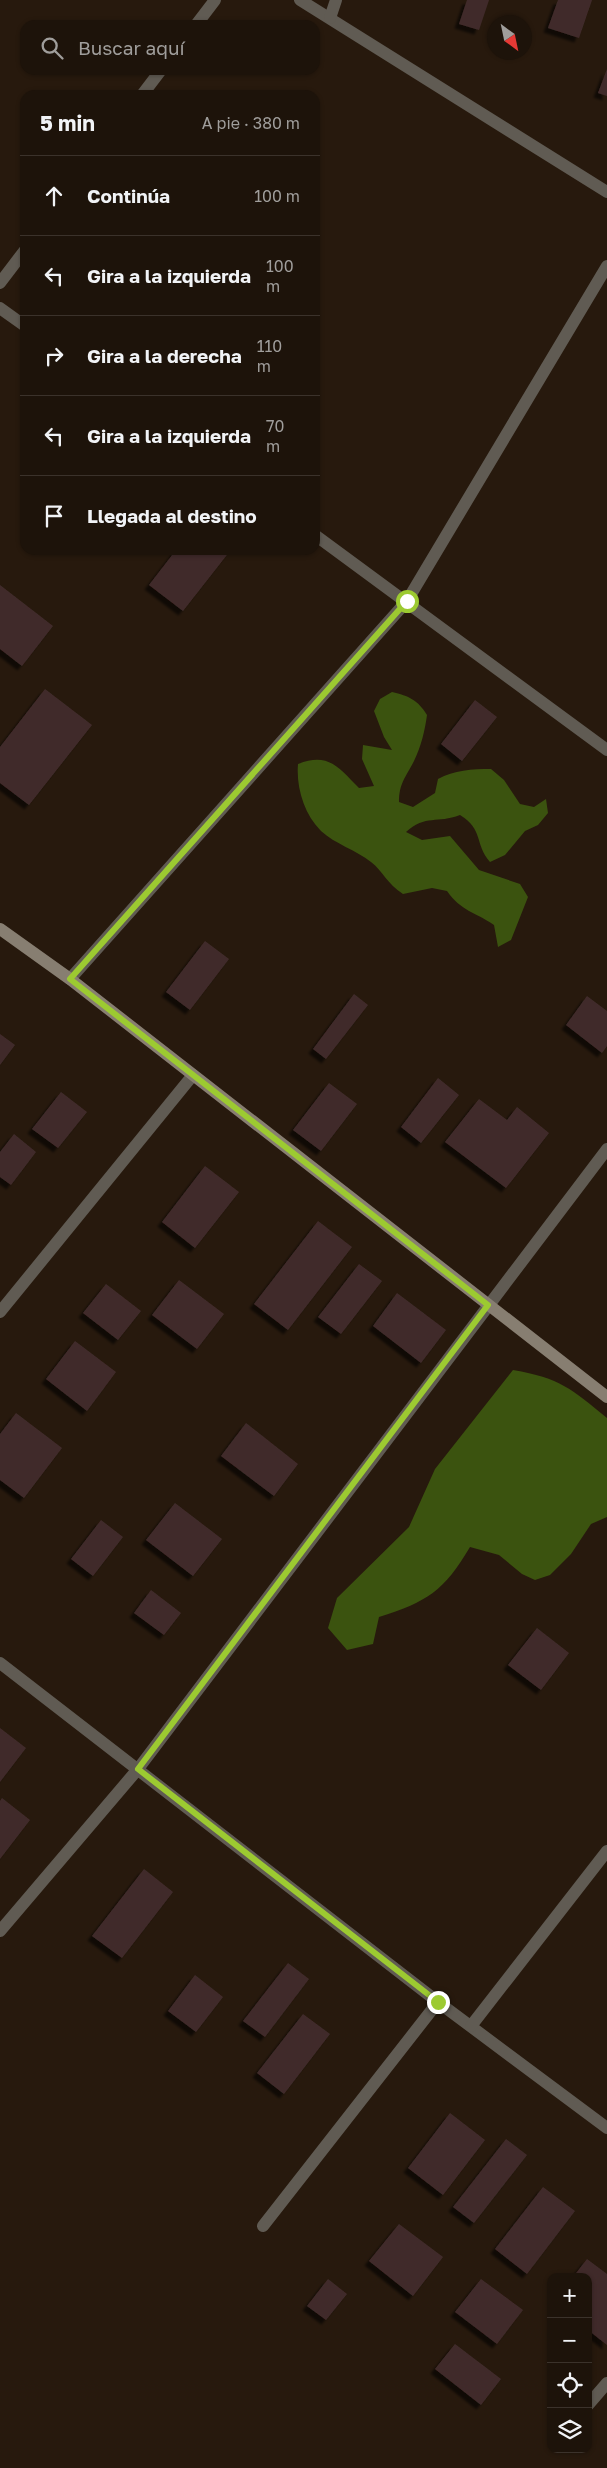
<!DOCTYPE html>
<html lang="es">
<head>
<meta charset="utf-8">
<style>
  body { margin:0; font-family:"Golos Text",sans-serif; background:#2a2018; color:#f1f3f6 }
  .controls { position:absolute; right:15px; bottom:15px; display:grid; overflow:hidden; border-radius:10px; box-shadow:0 1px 4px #0004 }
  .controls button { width:45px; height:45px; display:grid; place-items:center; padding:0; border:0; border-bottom:1px solid #3b322b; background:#1d130a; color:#f1f3f6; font:25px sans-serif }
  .compass { position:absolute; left:487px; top:15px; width:45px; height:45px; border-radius:50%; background:#1d130a; box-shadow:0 1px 4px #0004; rotate:147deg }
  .stop { position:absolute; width:15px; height:15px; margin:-11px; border:4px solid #9cca31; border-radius:50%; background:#fff }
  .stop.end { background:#9cca31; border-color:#fff; box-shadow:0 1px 5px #0008 }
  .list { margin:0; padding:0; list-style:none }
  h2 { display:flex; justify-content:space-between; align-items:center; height:65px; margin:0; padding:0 20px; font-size:21px }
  h2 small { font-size:16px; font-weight:400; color:#a09e9c }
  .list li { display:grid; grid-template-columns:32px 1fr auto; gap:15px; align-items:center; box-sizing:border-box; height:80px; padding:0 20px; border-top:1px solid #3b322b }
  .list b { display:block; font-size:19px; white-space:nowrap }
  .list em { font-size:16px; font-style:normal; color:#a09e9c }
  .icon { flex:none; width:28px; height:28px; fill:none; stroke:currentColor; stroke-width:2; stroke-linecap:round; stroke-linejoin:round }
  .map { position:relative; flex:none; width:607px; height:2468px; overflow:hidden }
  .search { position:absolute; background:#1d130a; box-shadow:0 1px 4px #0004; left:20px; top:20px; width:300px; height:55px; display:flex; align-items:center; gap:12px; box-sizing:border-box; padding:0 18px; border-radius:15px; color:#a09e9c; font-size:19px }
  .panel { position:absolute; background:#1d130a; box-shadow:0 1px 4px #0004; left:20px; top:90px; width:300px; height:465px; border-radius:15px }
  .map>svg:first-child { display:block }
</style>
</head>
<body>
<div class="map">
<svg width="607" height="2468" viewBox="0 0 607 2468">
  <defs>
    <filter id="shadow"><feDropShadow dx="-4.5" dy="4.5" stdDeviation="1" flood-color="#0009"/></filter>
  </defs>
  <rect width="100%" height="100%" fill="#27190d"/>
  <!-- forest -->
  <g fill="#3b530f">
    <path d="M392,692C409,696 418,700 427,715C425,730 421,747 414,761C406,777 399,783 399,802L413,807L435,793L438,779C454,770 472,769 491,769L504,780L520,804L534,807L546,799L548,813L538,825L525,831L505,855L490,862C474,843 484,830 460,815C437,824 426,814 406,832L422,840L450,836L479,870L520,884L528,897L511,940L498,947L494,925C474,911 462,912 447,891L432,888L403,894C387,884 383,871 371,862C356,850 335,844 321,831C304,814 296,787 298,764C329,752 339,768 359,788L374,786L362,759L363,745L392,750L384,737L374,711L380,699Z"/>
    <path d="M513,1370C560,1378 572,1389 607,1418V1517L591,1524L571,1554L550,1575L535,1580L522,1574L499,1555L470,1547C444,1591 427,1602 379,1617L373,1644L347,1650L328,1628L337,1598L409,1527L435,1469Z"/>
  </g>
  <!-- building -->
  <g fill="#412c2c" filter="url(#shadow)">
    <polygon points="467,0 489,0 479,30 459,24"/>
    <polygon points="558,0 592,0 579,38 548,28"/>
    <polygon points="607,69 607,96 598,93"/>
    <polygon points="176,550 230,551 183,611 149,585"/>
    <polygon points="0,585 53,626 22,666 0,649"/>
    <polygon points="45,689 92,725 29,805 0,783 0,747"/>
    <polygon points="475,700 497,717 462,761 441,744"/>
    <polygon points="205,941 229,959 190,1010 166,992"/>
    <polygon points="354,994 368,1005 326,1059 313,1049"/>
    <polygon points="587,996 607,1011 607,1046 602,1053 566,1025"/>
    <polygon points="0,1034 15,1045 0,1065"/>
    <polygon points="438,1078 459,1095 421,1143 401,1127"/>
    <polygon points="329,1083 357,1104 321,1151 293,1130"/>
    <polygon points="61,1092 87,1112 58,1148 32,1129"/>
    <polygon points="479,1099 507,1120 517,1107 549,1133 506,1188 445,1142"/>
    <polygon points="14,1134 36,1152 11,1185 0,1177 0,1152"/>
    <polygon points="205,1166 239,1192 195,1248 162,1222"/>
    <polygon points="318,1221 352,1247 288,1330 254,1304"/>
    <polygon points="359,1264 382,1281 341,1334 318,1317"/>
    <polygon points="179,1280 224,1314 197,1349 152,1315"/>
    <polygon points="106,1284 141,1311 118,1340 83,1313"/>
    <polygon points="397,1293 446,1330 421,1363 373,1326"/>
    <polygon points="75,1341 116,1372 87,1411 46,1379"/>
    <polygon points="16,1413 62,1448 24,1498 0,1480 0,1434"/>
    <polygon points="246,1423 298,1464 274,1496 221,1456"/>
    <polygon points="175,1503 222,1539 193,1576 146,1540"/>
    <polygon points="101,1520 123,1537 93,1576 71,1559"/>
    <polygon points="151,1590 181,1613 164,1635 134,1613"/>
    <polygon points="537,1628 569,1653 541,1690 508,1665"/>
    <polygon points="0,1728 26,1748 0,1782"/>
    <polygon points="2,1798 30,1820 0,1859 0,1801"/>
    <polygon points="144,1869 173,1892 122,1958 92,1936"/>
    <polygon points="288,1963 309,1979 265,2037 243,2021"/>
    <polygon points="195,1975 223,1997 196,2032 168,2011"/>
    <polygon points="303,2014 330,2034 284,2094 257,2073"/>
    <polygon points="450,2113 485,2140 443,2195 408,2168"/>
    <polygon points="506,2139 527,2155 474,2223 453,2207"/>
    <polygon points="543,2187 575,2211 527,2274 495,2249"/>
    <polygon points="399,2224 443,2257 413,2296 369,2261"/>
    <polygon points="587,2259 607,2274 607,2345 588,2330 588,2277 573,2277"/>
    <polygon points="328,2279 347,2294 326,2320 307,2306"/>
    <polygon points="481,2279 523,2310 497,2344 455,2312"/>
    <polygon points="455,2344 501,2379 481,2405 435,2369"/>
  </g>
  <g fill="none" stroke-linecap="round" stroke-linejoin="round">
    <!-- street -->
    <g stroke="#605b53" stroke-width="12">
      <polyline points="300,0 607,192"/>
      <polyline points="330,18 336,0"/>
      <polyline points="196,25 215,0"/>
      <polyline points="142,95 161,70"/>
      <polyline points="0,283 25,250"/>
      <polyline points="0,308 25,326"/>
      <polyline points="315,535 607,750"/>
      <polyline points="70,979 407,601 607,266"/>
      <polyline points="0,1312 193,1075"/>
      <polyline points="0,1663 438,2002 607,2128"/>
      <polyline points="0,1931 138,1769 607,1149"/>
      <polyline points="471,2026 607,1851"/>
      <polyline points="263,2226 438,2002"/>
      <polyline points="588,2405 607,2383"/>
    </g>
    <!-- secondary -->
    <polyline stroke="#877e71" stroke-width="12" points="0,929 70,979 607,1397"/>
  </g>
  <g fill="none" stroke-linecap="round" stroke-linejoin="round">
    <!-- route -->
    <polyline stroke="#9cca31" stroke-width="6" points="407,601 70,979 488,1305 138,1769 438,2002"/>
  </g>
</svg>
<div class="controls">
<button>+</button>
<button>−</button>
<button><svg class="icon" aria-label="locate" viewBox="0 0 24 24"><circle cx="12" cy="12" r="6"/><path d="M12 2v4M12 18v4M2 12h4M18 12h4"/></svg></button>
<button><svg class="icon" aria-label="layers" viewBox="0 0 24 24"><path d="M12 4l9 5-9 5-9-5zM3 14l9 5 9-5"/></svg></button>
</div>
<svg class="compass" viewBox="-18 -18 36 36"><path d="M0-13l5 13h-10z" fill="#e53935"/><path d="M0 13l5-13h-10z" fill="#a09e9c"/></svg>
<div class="stop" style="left:407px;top:601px"></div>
<div class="stop end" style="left:438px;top:2002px"></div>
<div class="search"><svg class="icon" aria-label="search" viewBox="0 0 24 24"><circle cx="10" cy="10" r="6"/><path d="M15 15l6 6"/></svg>Buscar aquí</div>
<section class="panel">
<h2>5 min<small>A pie · 380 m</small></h2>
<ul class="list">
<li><svg class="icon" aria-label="ahead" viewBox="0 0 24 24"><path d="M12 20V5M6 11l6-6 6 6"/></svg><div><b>Continúa</b></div><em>100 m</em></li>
<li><svg class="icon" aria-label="left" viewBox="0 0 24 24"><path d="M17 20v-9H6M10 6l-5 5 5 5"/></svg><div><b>Gira a la izquierda</b></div><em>100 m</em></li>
<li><svg class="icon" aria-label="right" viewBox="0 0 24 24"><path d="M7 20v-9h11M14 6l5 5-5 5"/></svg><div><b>Gira a la derecha</b></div><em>110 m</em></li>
<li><svg class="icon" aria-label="left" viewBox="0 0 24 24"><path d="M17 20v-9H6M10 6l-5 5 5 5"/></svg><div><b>Gira a la izquierda</b></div><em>70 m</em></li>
<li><svg class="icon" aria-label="arrive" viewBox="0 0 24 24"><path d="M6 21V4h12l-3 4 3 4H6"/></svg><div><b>Llegada al destino</b></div></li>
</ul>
</section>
</div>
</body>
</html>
